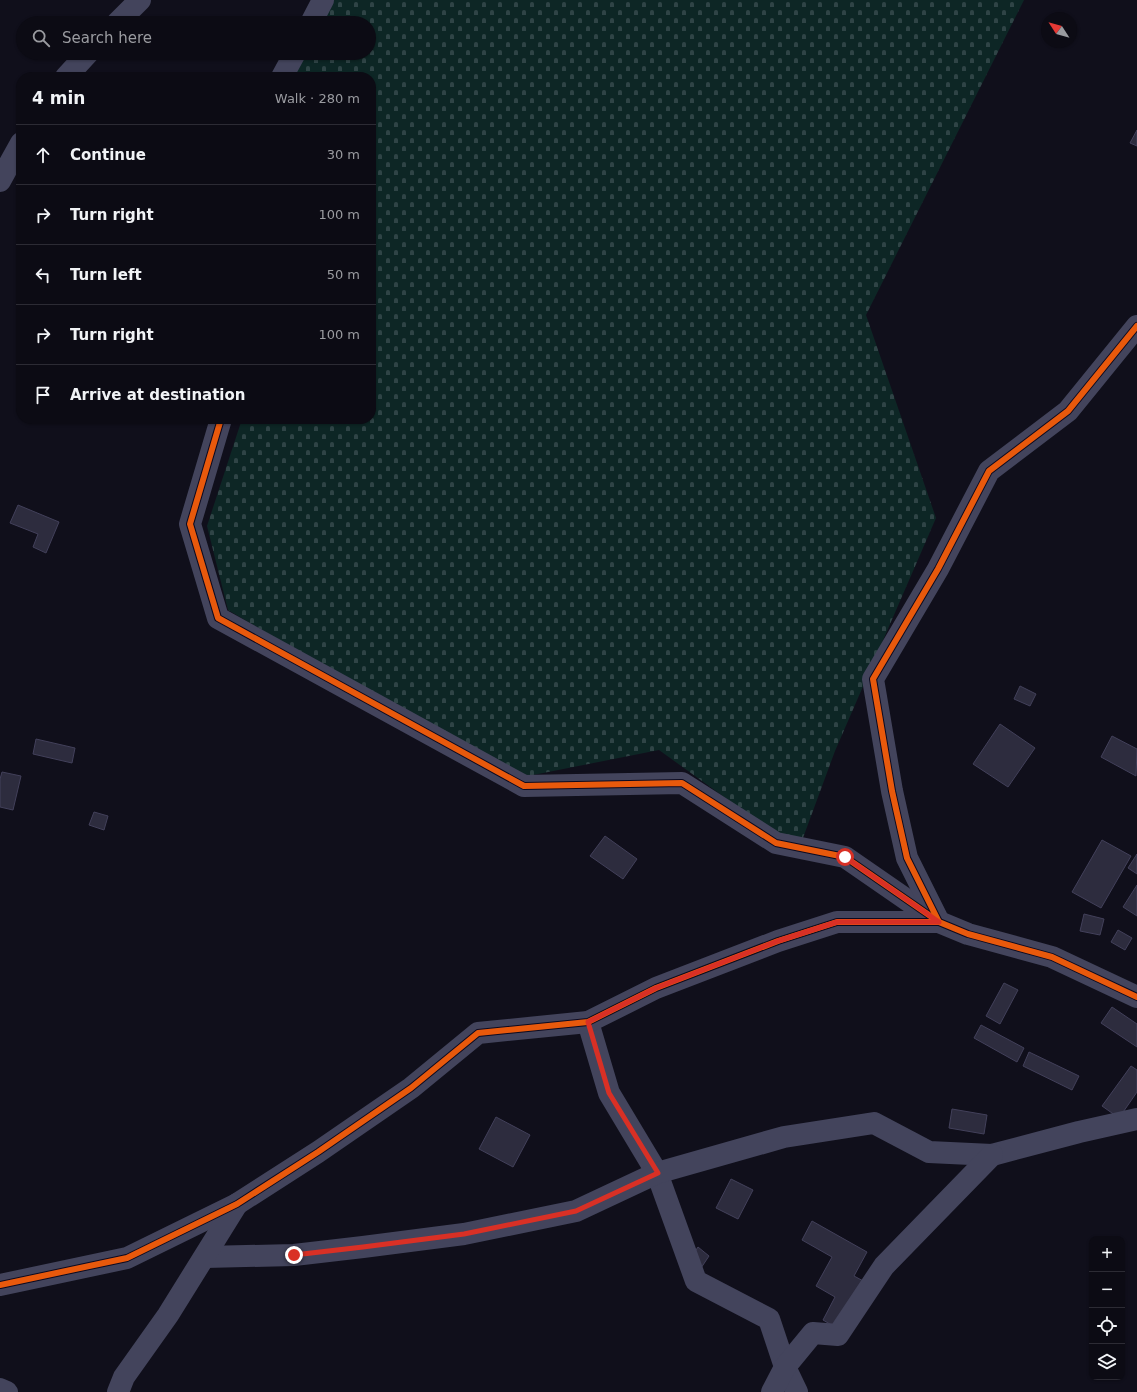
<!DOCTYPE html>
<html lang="en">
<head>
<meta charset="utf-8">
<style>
  body { margin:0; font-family:"DejaVu Sans",sans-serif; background:#15141d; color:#f1f3f6 }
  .controls { position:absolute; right:12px; bottom:12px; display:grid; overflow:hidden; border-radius:8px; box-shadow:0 1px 3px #0004 }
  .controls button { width:36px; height:36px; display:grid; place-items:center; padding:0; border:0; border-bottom:1px solid #2c2b34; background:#0c0b14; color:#f1f3f6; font:20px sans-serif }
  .compass { position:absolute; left:1041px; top:12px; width:36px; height:36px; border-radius:50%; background:#0c0b14; box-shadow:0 1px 3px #0004; rotate:306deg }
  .stop { position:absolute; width:12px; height:12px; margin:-9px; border:3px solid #d93025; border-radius:50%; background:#fff }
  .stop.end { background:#d93025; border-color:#fff; box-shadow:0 1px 4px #0008 }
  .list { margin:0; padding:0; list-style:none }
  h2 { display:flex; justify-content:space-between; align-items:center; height:52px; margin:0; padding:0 16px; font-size:17px }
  h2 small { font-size:13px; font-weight:400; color:#9a9ba0 }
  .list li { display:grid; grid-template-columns:26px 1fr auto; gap:12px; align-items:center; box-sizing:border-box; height:60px; padding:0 16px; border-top:1px solid #2c2b34 }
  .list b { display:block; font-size:15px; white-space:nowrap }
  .list em { font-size:13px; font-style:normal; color:#9a9ba0 }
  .icon { flex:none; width:22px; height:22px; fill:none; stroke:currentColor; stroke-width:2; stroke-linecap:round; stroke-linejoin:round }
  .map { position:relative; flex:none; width:1137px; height:1392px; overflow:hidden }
  .search { position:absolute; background:#0c0b14; box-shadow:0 1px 3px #0004; left:16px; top:16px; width:360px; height:44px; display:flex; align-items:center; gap:10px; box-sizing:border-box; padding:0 14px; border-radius:22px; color:#9a9ba0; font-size:15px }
  .panel { position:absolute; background:#0c0b14; box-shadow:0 1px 3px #0004; left:16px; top:72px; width:360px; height:352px; border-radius:16px }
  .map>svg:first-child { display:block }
</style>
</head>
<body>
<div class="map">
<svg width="1137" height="1392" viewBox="0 0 1137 1392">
  <defs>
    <pattern id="cemetery-stones" width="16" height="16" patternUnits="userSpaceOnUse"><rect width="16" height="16" fill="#0d2625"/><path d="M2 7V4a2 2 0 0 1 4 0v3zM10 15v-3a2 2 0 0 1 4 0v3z" fill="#2f4446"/></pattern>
  </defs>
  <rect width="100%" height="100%" fill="#100f1b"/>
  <!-- cemetery -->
  <polygon fill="url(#cemetery-stones)" points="326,0 1024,0 866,315 936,518 835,751 800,846 756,820 659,750 528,776 390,705 228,610 207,526 242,419 371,419 371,77 284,77 297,53 369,53 369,23 313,23"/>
  <!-- building -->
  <g fill="#2d2c3e" stroke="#42405a">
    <polygon points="1137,130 1137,146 1130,143"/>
    <polygon points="18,505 59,522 46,553 33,547 38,534 10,523"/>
    <polygon points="1020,686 1036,694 1030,706 1014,699"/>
    <polygon points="1000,724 1035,748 1008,787 973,764"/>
    <polygon points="1112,736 1137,749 1136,776 1101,757"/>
    <polygon points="36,739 75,748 72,763 33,754"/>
    <polygon points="2,772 21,776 13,810 0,807 0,779"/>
    <polygon points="94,812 108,816 104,830 89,825"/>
    <polygon points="605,836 637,859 623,879 590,856"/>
    <polygon points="1102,840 1131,856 1101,908 1072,892"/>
    <polygon points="1137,854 1137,874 1128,868"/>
    <polygon points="1137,885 1137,916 1123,907"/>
    <polygon points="1084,914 1104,919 1100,935 1080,931"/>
    <polygon points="1118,930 1132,938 1125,950 1111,942"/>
    <polygon points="1004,983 1018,990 1000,1024 986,1016"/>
    <polygon points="1112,1007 1137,1024 1137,1047 1101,1023"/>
    <polygon points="981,1025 1024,1048 1017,1062 974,1038"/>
    <polygon points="1029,1052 1079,1076 1072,1090 1023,1066"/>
    <polygon points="1131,1066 1137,1070 1137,1092 1119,1118 1102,1106"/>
    <polygon points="952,1109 987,1115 984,1134 949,1128"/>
    <polygon points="496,1117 530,1135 513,1167 479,1149"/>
    <polygon points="731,1179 753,1190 738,1219 716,1208"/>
    <polygon points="812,1221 867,1252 854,1276 867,1283 840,1330 823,1320 835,1297 816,1286 832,1257 802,1240"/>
    <polygon points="698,1247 709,1256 701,1268 689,1260"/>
  </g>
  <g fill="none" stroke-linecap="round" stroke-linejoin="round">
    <!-- minor -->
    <g stroke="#43445c" stroke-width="22">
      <polyline points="117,23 140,0"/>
      <polyline points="311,23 323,0"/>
      <polyline points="66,77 88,53"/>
      <polyline points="282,77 295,53"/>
      <polyline points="0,181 21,143"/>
      <polyline points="221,419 190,524 218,618 524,786 682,783 776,843 845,857 939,922 968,934 1052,957 1137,997"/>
      <polyline points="588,1022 609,1093 657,1173 696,1281 769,1319 785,1367 797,1392"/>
      <polyline points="205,1257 294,1255 363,1247 464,1234 576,1211 657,1173 784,1137 874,1123 929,1152 992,1155 1079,1132 1137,1119"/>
      <polyline points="0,1285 127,1258 237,1204 318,1152 411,1088 478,1033 588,1022 656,988 778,941 837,922 939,922 907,858 892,791 873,679 938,569 989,471 1068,411 1137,326"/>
      <polyline points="0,1389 7,1392"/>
      <polyline points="118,1392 124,1377 168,1315 237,1204"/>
      <polyline points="772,1392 785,1367 813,1333 838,1335 884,1266 992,1155"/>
    </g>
    <!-- cycleway casing -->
    <g stroke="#0c0a20" stroke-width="8">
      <g id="cycleway">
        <polyline points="221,419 190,524 218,618 524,786 682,783 776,843 845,857 939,922 968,934 1052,957 1137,997"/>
        <polyline points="0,1285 127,1258 237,1204 318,1152 411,1088 478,1033 588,1022 656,988 778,941 837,922 939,922 907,858 892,791 873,679 938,569 989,471 1068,411 1137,326"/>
      </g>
    </g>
    <!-- cycleway -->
    <use href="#cycleway" stroke="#e8590c" stroke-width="6"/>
  </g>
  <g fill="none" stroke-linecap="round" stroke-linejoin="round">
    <!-- route -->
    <polyline stroke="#d93025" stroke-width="5" points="294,1255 363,1247 464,1234 576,1211 658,1173 609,1093 588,1022 656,988 778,941 837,922 939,922 845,857"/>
  </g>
</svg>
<div class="controls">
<button>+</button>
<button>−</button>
<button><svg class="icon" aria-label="locate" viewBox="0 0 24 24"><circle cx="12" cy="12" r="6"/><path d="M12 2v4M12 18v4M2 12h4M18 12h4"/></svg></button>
<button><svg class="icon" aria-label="layers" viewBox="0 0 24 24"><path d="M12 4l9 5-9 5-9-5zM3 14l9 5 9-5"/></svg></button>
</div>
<svg class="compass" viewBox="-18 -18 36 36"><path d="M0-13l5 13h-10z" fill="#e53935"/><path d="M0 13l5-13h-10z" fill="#9a9ba0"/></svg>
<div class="stop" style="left:845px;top:857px"></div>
<div class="stop end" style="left:294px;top:1255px"></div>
<div class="search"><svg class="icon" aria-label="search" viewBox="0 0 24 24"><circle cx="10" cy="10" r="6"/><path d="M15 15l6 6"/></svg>Search here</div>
<section class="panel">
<h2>4 min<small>Walk · 280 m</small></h2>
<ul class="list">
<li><svg class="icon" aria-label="ahead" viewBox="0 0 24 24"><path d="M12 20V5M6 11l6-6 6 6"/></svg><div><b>Continue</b></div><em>30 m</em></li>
<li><svg class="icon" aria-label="right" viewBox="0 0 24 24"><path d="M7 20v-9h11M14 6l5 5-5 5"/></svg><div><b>Turn right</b></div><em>100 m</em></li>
<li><svg class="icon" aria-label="left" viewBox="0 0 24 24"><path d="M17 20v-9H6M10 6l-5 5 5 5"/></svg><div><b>Turn left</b></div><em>50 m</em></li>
<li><svg class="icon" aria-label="right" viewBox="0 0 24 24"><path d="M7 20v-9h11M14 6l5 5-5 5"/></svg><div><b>Turn right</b></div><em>100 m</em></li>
<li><svg class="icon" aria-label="arrive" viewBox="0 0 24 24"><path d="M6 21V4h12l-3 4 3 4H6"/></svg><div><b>Arrive at destination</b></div></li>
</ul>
</section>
</div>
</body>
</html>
